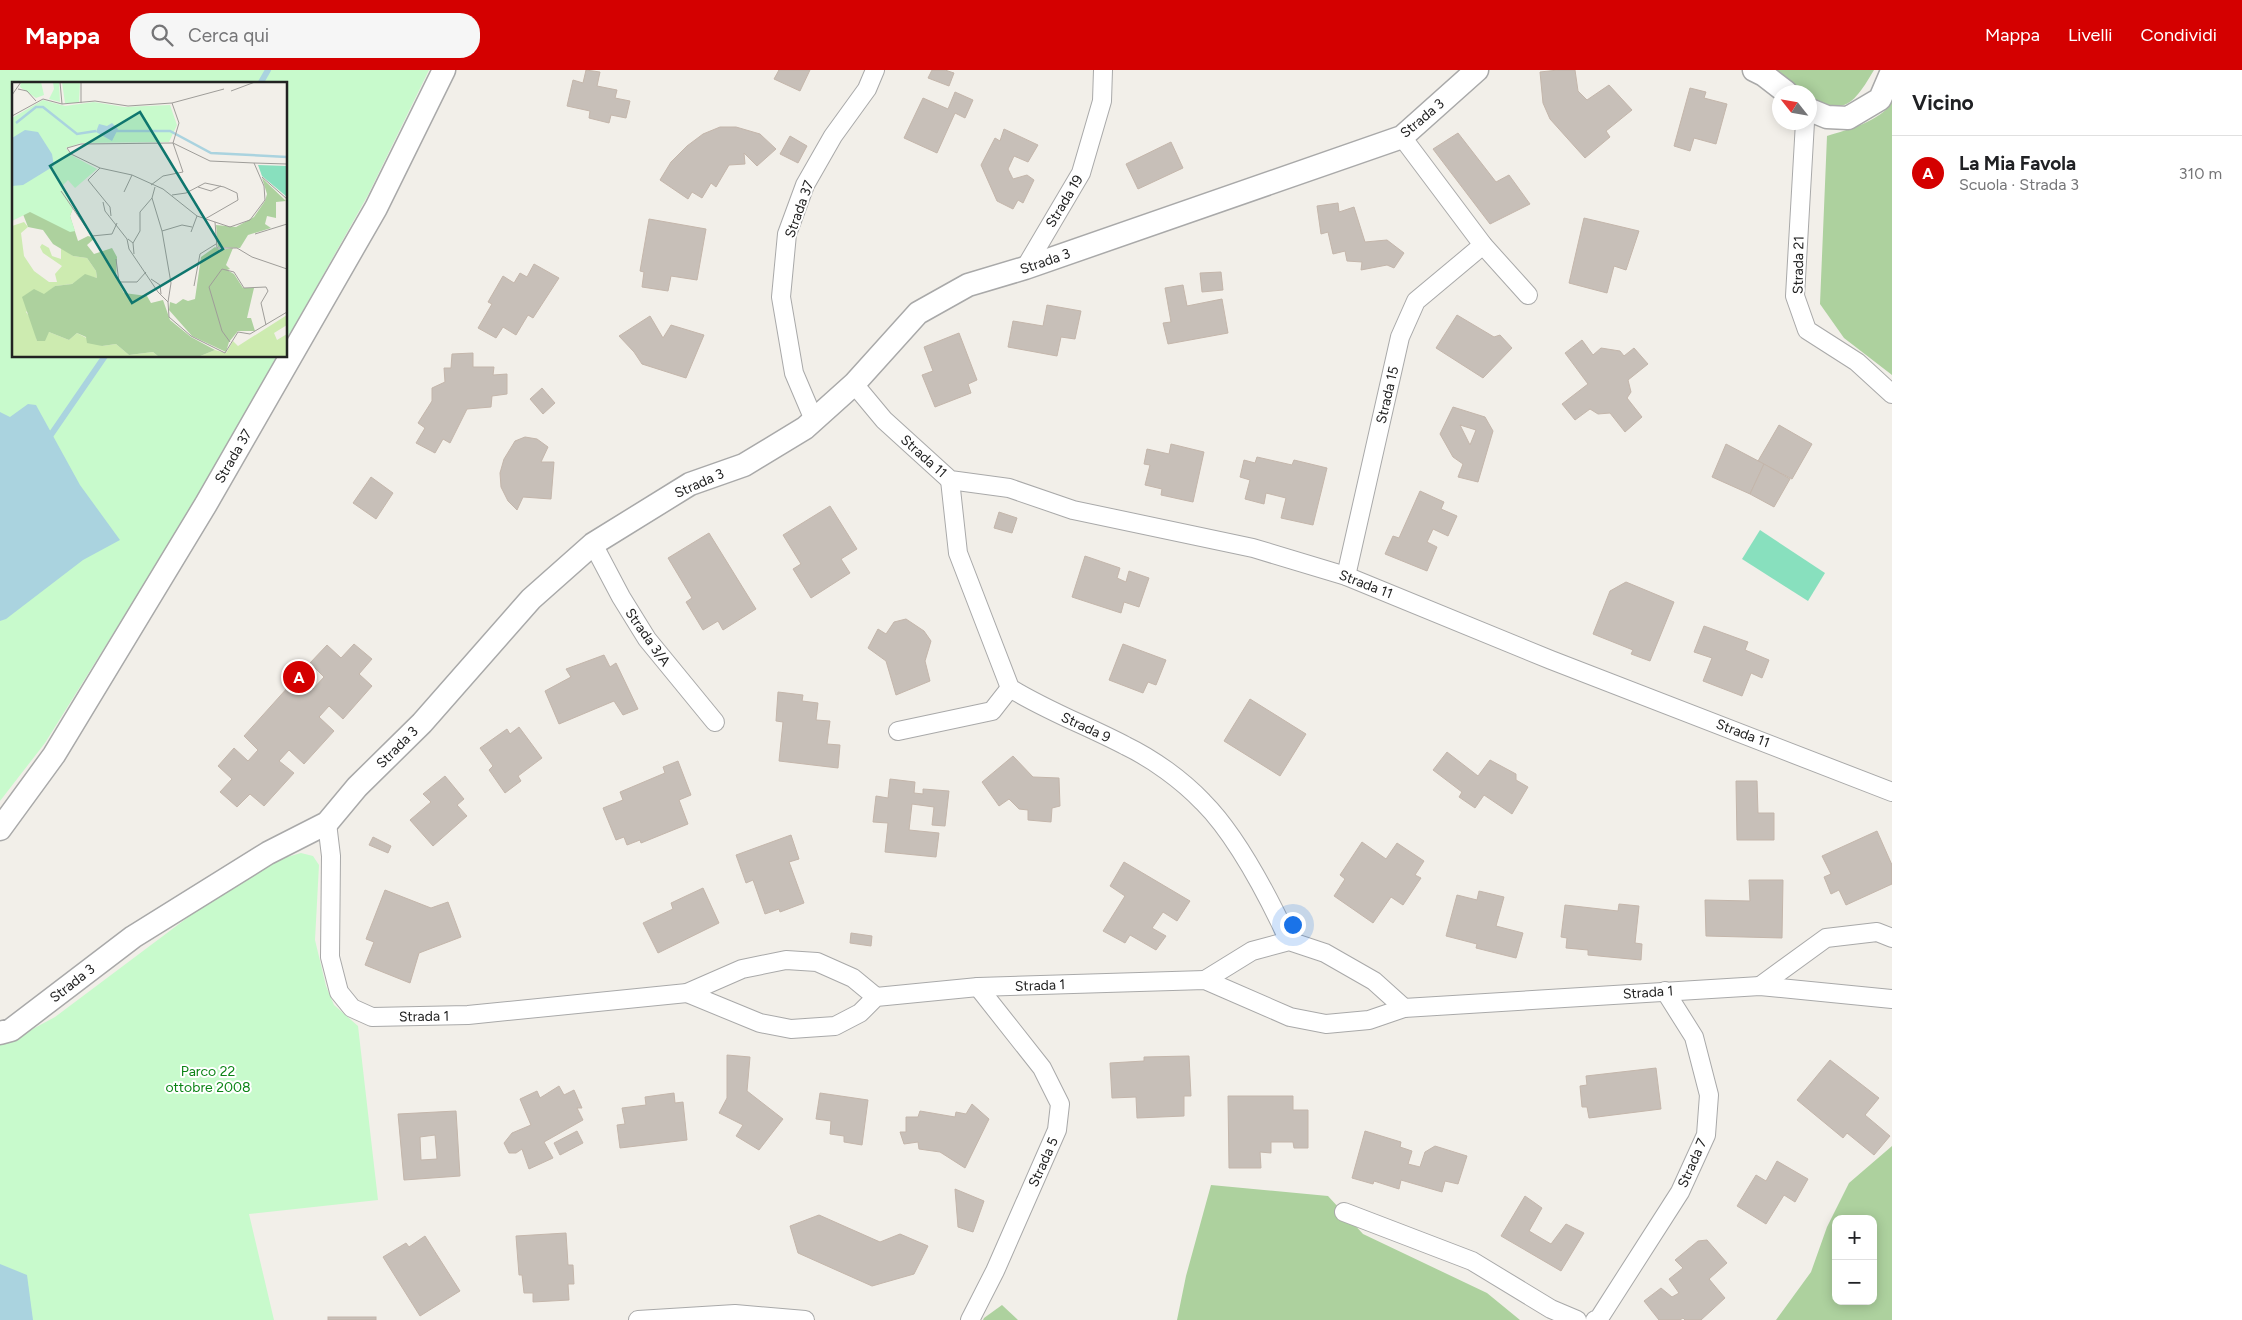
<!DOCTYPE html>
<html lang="it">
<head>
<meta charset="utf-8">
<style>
  body { margin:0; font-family:Figtree,sans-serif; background:#f6f6f6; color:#202124 }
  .controls { position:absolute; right:15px; bottom:15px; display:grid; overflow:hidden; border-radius:10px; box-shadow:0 2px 12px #0003 }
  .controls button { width:45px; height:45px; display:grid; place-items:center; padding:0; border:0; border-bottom:1px solid #e0e0e0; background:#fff; color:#202124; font:25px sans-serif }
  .compass { position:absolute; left:1772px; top:15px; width:45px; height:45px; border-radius:50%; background:#fff; box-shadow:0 2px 12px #0003; rotate:301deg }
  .you { position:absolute; left:1292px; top:854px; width:18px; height:18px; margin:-12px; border:4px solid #fff; border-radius:50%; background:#1a73e8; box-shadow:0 0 0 8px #1a73e833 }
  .badge { display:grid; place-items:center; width:32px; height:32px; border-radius:50%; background:#d40000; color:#fff; font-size:16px; font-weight:700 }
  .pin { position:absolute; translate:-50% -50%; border:2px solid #fff; box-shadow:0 1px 5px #0006 }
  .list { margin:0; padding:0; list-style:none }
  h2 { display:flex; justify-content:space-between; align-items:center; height:65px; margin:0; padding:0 20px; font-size:21px }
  h2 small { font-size:16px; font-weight:400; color:#757577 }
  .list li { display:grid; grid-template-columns:32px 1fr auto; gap:15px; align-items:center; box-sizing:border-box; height:75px; padding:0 20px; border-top:1px solid #e0e0e0 }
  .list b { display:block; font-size:19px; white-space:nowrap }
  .list p { margin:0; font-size:16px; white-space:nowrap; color:#757577 }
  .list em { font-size:16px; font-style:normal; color:#757577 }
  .icon { flex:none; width:28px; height:28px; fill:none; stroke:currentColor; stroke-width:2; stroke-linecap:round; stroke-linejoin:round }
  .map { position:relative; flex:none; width:1892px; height:1250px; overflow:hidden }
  header { display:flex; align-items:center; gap:30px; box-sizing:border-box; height:70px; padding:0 25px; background:#d40000; color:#fff }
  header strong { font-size:24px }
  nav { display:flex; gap:28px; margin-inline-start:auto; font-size:18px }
  .search { width:350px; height:45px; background:#f6f6f6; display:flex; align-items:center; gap:12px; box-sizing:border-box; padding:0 18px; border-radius:20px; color:#757577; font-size:19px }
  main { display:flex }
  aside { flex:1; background:#fff }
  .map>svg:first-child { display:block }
</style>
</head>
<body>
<header>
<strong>Mappa</strong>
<div class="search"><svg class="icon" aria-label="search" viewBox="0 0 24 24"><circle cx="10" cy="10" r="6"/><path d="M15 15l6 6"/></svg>Cerca qui</div>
<nav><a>Mappa</a><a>Livelli</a><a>Condividi</a></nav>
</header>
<main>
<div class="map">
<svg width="1892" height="1250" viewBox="0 0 1892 1250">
  <rect width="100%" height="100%" fill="#f2efe9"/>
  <!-- forest -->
  <g fill="#add19e" fill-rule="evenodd">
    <path d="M1767,0H1874C1856,30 1845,49 1810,26V22H1805Z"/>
    <path d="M1892,32V305L1844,268L1820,234L1827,66C1847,60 1881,51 1892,32Z"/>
    <path d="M1892,1076V1250H1776L1811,1202L1827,1157L1849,1113ZM1836,1149H1873V1231H1836Z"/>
    <polygon points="1211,1115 1328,1126 1363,1164 1487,1223 1520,1250 1177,1250 1186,1206"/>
    <polygon points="1002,1235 1018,1250 983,1250 984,1248"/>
  </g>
  <!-- park -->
  <g fill="#c8facc">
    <polygon points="0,0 429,0 368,125 286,271 286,14 14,14 14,286 277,286 197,429 45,673 0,731"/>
    <polygon points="301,783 313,786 319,795 315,870 326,916 334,935 358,956 378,1130 249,1144 274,1250 0,1250 0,973 14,969 55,947 223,821 280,789"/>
  </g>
  <!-- pitch -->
  <polygon fill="#88e0be" points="1760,460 1825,503 1808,531 1742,489"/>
  <!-- water -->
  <g fill="#aad3df">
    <polygon points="28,334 36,335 80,415 120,470 83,490 6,549 0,551 0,342 10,347"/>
    <polygon points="0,1194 27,1205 33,1250 0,1250"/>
  </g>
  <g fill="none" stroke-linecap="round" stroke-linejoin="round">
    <!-- stream -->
    <g stroke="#aad3df" stroke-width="6">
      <polyline points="260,14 268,0"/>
      <polyline points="48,369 105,286"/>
    </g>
  </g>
  <!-- building -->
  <g fill="#c7bfb8" stroke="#c4b6ab" fill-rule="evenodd">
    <polygon points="586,0 600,2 597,16 617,20 615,28 630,31 626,48 611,45 609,53 589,48 590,41 567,36 573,10 583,13"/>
    <polygon points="779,0 778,0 810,0 800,21 774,9"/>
    <polygon points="932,0 945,0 954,3 949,16 928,8"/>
    <polygon points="1558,0 1575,0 1578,21 1587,30 1609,15 1632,40 1606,61 1610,67 1585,88 1550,49 1543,33 1540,2"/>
    <polygon points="1690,18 1706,22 1704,28 1727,34 1716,74 1694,68 1690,81 1674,76"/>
    <polygon points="955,22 973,30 965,48 955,43 937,83 904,68 923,28 948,39"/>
    <polygon points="720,57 736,57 760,64 776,79 757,96 744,83 745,94 729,95 716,117 711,113 702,128 692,122 688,129 660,110 671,92 687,76 703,64"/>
    <polygon points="1004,59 1038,75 1028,92 1014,86 1008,99 1013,109 1027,105 1034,110 1023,133 1018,130 1013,139 997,131 981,95 995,68 1000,71"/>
    <polygon points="1458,63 1496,112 1509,105 1530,134 1490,154 1433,79"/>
    <polygon points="790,66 807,76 798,93 780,84"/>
    <polygon points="1171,72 1183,98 1138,119 1126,94"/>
    <polygon points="1338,133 1339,142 1354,137 1365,172 1387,170 1404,183 1394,198 1387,195 1361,200 1362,192 1347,191 1345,181 1333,184 1328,162 1321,164 1317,136"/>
    <polygon points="1584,148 1639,161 1626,200 1614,196 1607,223 1569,213"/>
    <polygon points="649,149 706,159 697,210 671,206 668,221 642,217 644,202 640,201"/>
    <polygon points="534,194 559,208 533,248 528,245 516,265 503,257 496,268 478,258 492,234 488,232 503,206 514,213 520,203 527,207"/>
    <polygon points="1221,202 1223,220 1202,222 1200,203"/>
    <polygon points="1183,215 1187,236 1222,229 1228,263 1168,274 1163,253 1171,252 1165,218"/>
    <polygon points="1047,235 1081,241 1075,269 1061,267 1057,286 1008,277 1013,251 1043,256"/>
    <polygon points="1457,245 1494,267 1500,265 1512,278 1483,308 1436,278"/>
    <polygon points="650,246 663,268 671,255 704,265 686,308 642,294 634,282 619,266"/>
    <polygon points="959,263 977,310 968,314 971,323 935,337 922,305 933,301 924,277"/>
    <polygon points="1582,270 1593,285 1601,278 1620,281 1624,286 1634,278 1648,294 1628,310 1631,322 1627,328 1642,347 1625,362 1610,343 1598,344 1590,339 1575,350 1562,334 1588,314 1565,283"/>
    <polygon points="473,283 473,297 494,297 493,305 507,304 507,324 492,326 491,337 467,339 450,373 443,369 435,383 416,373 425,358 418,353 432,331 432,318 445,312 444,298 451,298 452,284"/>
    <polygon points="542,318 555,333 543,344 530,329"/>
    <path d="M1453,337L1485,347L1493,361L1478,412L1458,407L1463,394L1453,387L1440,364ZM1460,355L1476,360L1470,375Z"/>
    <polygon points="1779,355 1812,374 1792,409 1758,391"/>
    <polygon points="525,367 537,369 548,377 541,392 554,392 551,429 523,427 517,440 508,431 501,417 500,403 504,389 515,371"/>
    <polygon points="1171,374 1204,382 1193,432 1161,425 1162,419 1145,415 1150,395 1144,394 1147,379 1169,384"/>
    <polygon points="1726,374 1764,394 1750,424 1712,407"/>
    <polygon points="1257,387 1292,395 1294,390 1327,398 1313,455 1281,448 1286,428 1266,423 1264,434 1245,429 1250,410 1240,407 1244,390 1255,393"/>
    <polygon points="1764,394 1790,409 1774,437 1750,424"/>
    <polygon points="371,407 393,423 376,449 353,433"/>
    <polygon points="1420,421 1444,432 1441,439 1457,446 1448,466 1433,459 1427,472 1437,477 1427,501 1385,484 1393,466 1399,468"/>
    <polygon points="830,436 857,479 841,489 850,503 811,528 793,499 801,494 783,465"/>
    <polygon points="999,442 1017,448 1012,463 994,458"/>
    <polygon points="709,463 756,539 723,560 718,551 703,560 686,532 692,528 668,488"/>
    <polygon points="1085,486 1120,498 1117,508 1126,512 1129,501 1149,508 1139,537 1124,532 1121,543 1072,527"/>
    <polygon points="1626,512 1674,532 1650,591 1631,584 1633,580 1593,564 1610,521"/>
    <polygon points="906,549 924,561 931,571 925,591 930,611 896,625 886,591 868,578 878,559 886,564 894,552"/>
    <polygon points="1704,556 1748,572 1745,580 1769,590 1762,608 1751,603 1742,626 1703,611 1712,588 1694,582"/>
    <polygon points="354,574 372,589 359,604 372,616 343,649 329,636 319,647 334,661 304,694 289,680 279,691 294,703 264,736 250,724 237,737 220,722 232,709 218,696 234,678 248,691 258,680 244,666 298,606 313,619 324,607 310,593 327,575 341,588"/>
    <polygon points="1123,574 1166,590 1156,615 1148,612 1143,623 1109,610"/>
    <polygon points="604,585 610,597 616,593 638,639 623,645 614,631 559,654 545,621 571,607 566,599"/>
    <polygon points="778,622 803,625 802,631 818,633 816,650 830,651 827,674 840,675 838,698 779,691 783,652 776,651"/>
    <polygon points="1250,629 1306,664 1280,706 1224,671"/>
    <polygon points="519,657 542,688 518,706 521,711 505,723 489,700 493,696 480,678 507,659 510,664"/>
    <polygon points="1447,682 1478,706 1490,690 1516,704 1516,710 1528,717 1512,744 1484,725 1475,738 1459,727 1462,722 1433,700"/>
    <polygon points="1013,686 1033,707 1059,708 1060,736 1052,738 1051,752 1028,750 1028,740 1019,739 1009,729 999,736 982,712"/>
    <polygon points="678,691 691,725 679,730 688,754 641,773 640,770 627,775 624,767 616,770 603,738 623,730 620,722 665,703 663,697"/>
    <polygon points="445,706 464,729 457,735 467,746 433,776 410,750 431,732 423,724"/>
    <polygon points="890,709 915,712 914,723 923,724 923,719 949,721 945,756 932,755 934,737 912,734 909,760 939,763 936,787 885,782 888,753 873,752 876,726 888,728"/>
    <polygon points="1736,711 1757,711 1758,743 1774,743 1774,770 1737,770"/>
    <polygon points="1877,761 1892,795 1892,814 1846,835 1839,820 1831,824 1824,807 1831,804 1822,786"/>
    <polygon points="791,765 799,789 789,792 804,833 780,842 779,839 765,844 753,810 746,813 736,785"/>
    <polygon points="373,767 391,776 388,783 369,775"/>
    <polygon points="1362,772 1386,789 1397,773 1424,791 1415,805 1421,808 1403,835 1391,827 1373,853 1334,826 1345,809 1340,805"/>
    <polygon points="1124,792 1190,831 1177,851 1163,842 1152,858 1166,866 1156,880 1130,865 1125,873 1103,861 1125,826 1110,816"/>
    <polygon points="1749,810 1783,810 1782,868 1706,866 1705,830 1750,831"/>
    <polygon points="703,818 719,853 658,883 643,853 673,839 671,833"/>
    <polygon points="385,820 431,838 448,832 461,867 419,883 410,913 365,895 374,872 366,869"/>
    <polygon points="1479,821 1504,827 1496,856 1523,863 1516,888 1476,878 1477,874 1446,866 1457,825 1477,830"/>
    <polygon points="1619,834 1639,836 1635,873 1642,874 1641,890 1588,885 1588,880 1566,878 1567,868 1561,867 1565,835 1618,841"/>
    <polygon points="851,863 872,866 871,876 850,873"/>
    <polygon points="727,985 750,987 747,1021 783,1049 759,1080 736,1066 743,1055 719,1043 727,1028"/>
    <polygon points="1189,986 1191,1026 1184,1026 1184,1046 1137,1048 1136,1027 1112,1028 1110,993 1144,991 1144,987"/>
    <polygon points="1830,990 1879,1028 1865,1045 1890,1066 1874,1085 1847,1063 1843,1068 1797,1030"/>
    <polygon points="1656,998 1661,1039 1589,1048 1587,1037 1582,1037 1580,1016 1587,1015 1586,1006"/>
    <polygon points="559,1016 564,1025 574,1020 582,1038 577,1038 583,1050 544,1072 553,1088 529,1099 522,1079 516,1083 509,1083 504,1073 512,1063 531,1055 520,1029 537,1021 540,1028"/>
    <polygon points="674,1023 675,1033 683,1032 687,1070 620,1078 617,1055 625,1054 622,1038 646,1035 645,1027"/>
    <polygon points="820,1023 868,1030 862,1075 844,1072 844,1066 830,1064 831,1051 816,1049"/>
    <polygon points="1228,1026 1293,1026 1293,1040 1308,1040 1308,1078 1294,1078 1293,1072 1271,1072 1271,1083 1260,1082 1261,1098 1229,1098"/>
    <polygon points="972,1034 989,1049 965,1098 940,1082 919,1079 918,1072 904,1074 900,1062 906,1062 906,1047 918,1047 920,1041 955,1047 956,1042 966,1044"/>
    <path d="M456,1041L460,1106L404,1110L398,1044ZM435,1065L437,1089L421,1090L420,1067Z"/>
    <polygon points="577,1061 583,1073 560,1085 554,1073"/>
    <polygon points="1365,1061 1401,1072 1400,1077 1412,1081 1408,1094 1420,1097 1425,1082 1435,1076 1467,1086 1458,1114 1445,1111 1442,1122 1401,1110 1399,1119 1374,1111 1373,1114 1352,1108"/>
    <polygon points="1777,1091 1808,1109 1795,1132 1784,1125 1766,1154 1737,1136 1756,1105 1766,1111"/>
    <polygon points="955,1119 984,1131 973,1162 958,1157"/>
    <polygon points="1525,1126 1542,1138 1529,1161 1551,1174 1566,1154 1584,1163 1561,1201 1501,1166"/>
    <polygon points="819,1145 880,1172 900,1164 928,1176 914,1204 872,1216 798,1183 790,1156"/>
    <polygon points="566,1163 568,1195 573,1195 574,1214 568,1214 569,1230 533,1232 533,1223 524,1223 522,1205 519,1205 516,1166"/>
    <polygon points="425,1166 460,1221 420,1246 383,1187 406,1173 409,1177"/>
    <polygon points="1707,1170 1727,1193 1709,1209 1725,1228 1701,1250 1685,1250 1683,1248 1680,1250 1659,1250 1644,1231 1661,1218 1672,1227 1679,1223 1669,1209 1683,1198 1675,1190 1698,1171"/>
    <rect x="328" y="1247" width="48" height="3"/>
  </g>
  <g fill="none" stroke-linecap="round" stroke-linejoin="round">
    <!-- minor casing -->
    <g stroke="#a9a9a9" stroke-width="20">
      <g id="minor">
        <polyline points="1805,52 1795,226 1807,260 1857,292 1892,324"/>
        <polyline points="1402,67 1483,175 1528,225"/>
        <polyline points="1025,198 1081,103 1102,31 1103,0"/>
        <polyline points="854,314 884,350 950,410 1009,418 1073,440 1253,478 1346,506 1551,590 1892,722"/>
        <polyline points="814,350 794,303 781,227 787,164 805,115 833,66 867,19 875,0"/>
        <path d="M950,410L958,483L1010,618C1047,641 1088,656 1126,676C1153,689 1182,710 1203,732C1238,767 1268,826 1289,871"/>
        <polyline points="593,474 621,527 647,569 715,652"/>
        <polyline points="1346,506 1400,267 1416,231 1483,175"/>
        <polyline points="898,661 992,641 1010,618"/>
        <polyline points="327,753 331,786 330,887 339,922 352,938 372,947 468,945 687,923 742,899 786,890 817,892 853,908 876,927"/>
        <polyline points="1205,910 1252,881 1289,871 1325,883 1374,911 1404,938"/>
        <polyline points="1760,916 1826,868 1877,862 1892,868"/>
        <polyline points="687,923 760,953 791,959 835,956 860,943 876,927 978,917 1205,910 1290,947 1326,954 1369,950 1404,938 1760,916 1892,929"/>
        <polyline points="1344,1142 1472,1191 1551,1239 1577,1250"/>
        <polyline points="638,1250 735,1244 805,1250"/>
        <polyline points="970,1250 995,1201 1057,1060 1060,1034 1042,998 978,917"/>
        <polyline points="1595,1250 1598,1250 1680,1122 1706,1065 1709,1025 1694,967 1665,921"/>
      </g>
    </g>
    <!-- tertiary casing -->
    <g stroke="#a9a9a9" stroke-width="25">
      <g id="tertiary">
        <polyline points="1754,0 1764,5 1786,22"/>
        <polyline points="1810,40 1827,47 1848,48 1880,29 1892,1"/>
        <polyline points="0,759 54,685 206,434 376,138 444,0"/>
        <polyline points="0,963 11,960 133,867 268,783 327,753 357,717 422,653 531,529 593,474 690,414 744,395 805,358 854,314 918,243 968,215 1025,198 1402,67 1477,0"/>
      </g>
    </g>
    <!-- minor -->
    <use href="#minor" stroke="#fff" stroke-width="18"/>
    <!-- tertiary -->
    <use href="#tertiary" stroke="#fff" stroke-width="22"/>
  </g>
  <g text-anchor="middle" stroke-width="4" stroke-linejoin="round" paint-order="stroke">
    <!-- street labels -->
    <g font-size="14" fill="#222" stroke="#fff">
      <text transform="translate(1422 48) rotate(-40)" y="5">Strada 3</text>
      <text transform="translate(1064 131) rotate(-59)" y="5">Strada 19</text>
      <text transform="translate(799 139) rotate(-70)" y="5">Strada 37</text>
      <text transform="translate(1045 191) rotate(-19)" y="5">Strada 3</text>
      <text transform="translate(1798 195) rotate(-89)" y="5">Strada 21</text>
      <text transform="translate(1387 325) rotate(-77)" y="5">Strada 15</text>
      <text transform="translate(233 386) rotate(-60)" y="5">Strada 37</text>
      <text transform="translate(924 386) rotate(42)" y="5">Strada 11</text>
      <text transform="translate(699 413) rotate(-24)" y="5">Strada 3</text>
      <text transform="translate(1366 514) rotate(21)" y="5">Strada 11</text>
      <text transform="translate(648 567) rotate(55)" y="5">Strada 3/A</text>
      <text transform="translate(1086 657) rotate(25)" y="5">Strada 9</text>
      <text transform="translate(1743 663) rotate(21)" y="5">Strada 11</text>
      <text transform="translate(397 677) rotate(-45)" y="5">Strada 3</text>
      <text transform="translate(72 913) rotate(-38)" y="5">Strada 3</text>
      <text transform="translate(1040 915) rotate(-2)" y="5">Strada 1</text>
      <text transform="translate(1648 922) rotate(-4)" y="5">Strada 1</text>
      <text transform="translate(424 946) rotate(-1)" y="5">Strada 1</text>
      <text transform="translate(1043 1092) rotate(-66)" y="5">Strada 5</text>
      <text transform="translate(1692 1093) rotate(-66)" y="5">Strada 7</text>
    </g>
    <!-- park labels -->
    <g font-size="14" fill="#0c8416" stroke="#fff">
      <text x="208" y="1006">Parco 22<tspan x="208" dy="16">ottobre 2008</tspan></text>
    </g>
  </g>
  <!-- overview -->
  <g transform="translate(12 12)">
    <rect width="275" height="275" fill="#f2efe9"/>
    <path d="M12,140L16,145L9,151L12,174L22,189L37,200H45L43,192L50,184L31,171L28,165L30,162L37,166L40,174L49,177V165L61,174L75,176L84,189L85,196L73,193L60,202L43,204L14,230L20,238L25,259L37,250L57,258L65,251L90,264L104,262L117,273L141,270L147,275H0V144ZM275,233V243L262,251L265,258L275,252V275H186L203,268L214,271L221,259L226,264Z" fill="#cdebb0"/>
    <path d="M250,96L274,119L264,120V136L255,134L253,142L259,146L236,153L228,166L206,165L204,143L224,145L242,135L253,119L255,112ZM0,104L61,126L58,134L66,159L76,154L83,156L75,163L82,172L100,166L105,175L104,196L112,211L135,214L139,221L151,218L158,238L179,255L203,268L186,275H147L141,270L117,273L104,262L90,264L75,261L74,255L65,251L57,258L37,250L33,259H25L10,215L22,207L32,212L43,204L60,202L73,192L85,196L84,189L75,176L61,174L41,162L31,148L16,145ZM203,165L208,168L221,166L214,183L218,187L215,188L222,192L231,206H242L235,236H239L243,249H226L217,260L214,270L180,254L157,228L158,220L164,222L171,217L176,219L183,217L189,175Z" fill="#add19e"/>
    <path d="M9,0H29L32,13L24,16L8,5ZM41,0H47L48,20L37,17L42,7ZM50,0H68L67,21H53ZM31,18L53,24L82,20L112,25L158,23L165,43L157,60L69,61L54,66L59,73L85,87L63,106L56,98L49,105L61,126L58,134L63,149L58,150L18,130L0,139V36Z" fill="#c8facc"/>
    <path d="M246,83L275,84V115L250,94Z" fill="#88e0be"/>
    <path d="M100,41L106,47L100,59L84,50L87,42L95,44ZM13,48L26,50L40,72L42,84L11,103L0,104V56Z" fill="#aad3df"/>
    <path fill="none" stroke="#aad3df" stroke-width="2.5" d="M4,41L24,25H31L65,52L84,49M103,49H158L199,71L275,75"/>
    <path fill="none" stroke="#9f9d99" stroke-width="1" d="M48,0L50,22M69,0V21M6,7L15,9L24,19M219,9L243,0M0,13L9,0M160,21L167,41L161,61M0,34L31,17L50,22L83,19L116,24L160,21L212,7M242,81L252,104L253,118L238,138L218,145L185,134L151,107L120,93L88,86L59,72L55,66L69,62L161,61L198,79L242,81L275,82M88,86L76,98L98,125L99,134M250,95L275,117M139,103L151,94L171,90L161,61M143,105L140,116L150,149L159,201L156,220M186,105L199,109L209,104M49,109L80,154L100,152L105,141M112,110L120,93M160,113L174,111L193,101L212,105L225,111L226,118L193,137M91,120L93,129L115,157L117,167L146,210L156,220L157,235L179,254L213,271L226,250L238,252L275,230M203,140L205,166H225L240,175L275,187M150,149L170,143L180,145M179,150L185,134M243,152L275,142M116,157L121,161L122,172M121,161L128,149V130L140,116M104,177L107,200H125L134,190M139,197L148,203L149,212M182,204L188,172L204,162M218,260L210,249L197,205L210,187L222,190L232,206L254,205L256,209L249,221L254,243"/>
    <path fill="#0f766e" fill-opacity="0.15" stroke="#0f766e" stroke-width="2.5" d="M128,30L211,167L120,221L38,84Z"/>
    <rect width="275" height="275" fill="none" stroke="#222" stroke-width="2.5"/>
  </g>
</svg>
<div class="controls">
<button>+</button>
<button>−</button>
</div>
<svg class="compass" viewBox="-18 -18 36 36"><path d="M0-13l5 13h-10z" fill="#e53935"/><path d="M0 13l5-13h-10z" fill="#757577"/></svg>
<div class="you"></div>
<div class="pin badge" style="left:299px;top:607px">A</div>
</div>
<aside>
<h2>Vicino<small></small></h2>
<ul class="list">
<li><span class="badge">A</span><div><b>La Mia Favola</b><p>Scuola · Strada 3</p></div><em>310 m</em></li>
</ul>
</aside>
</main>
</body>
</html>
